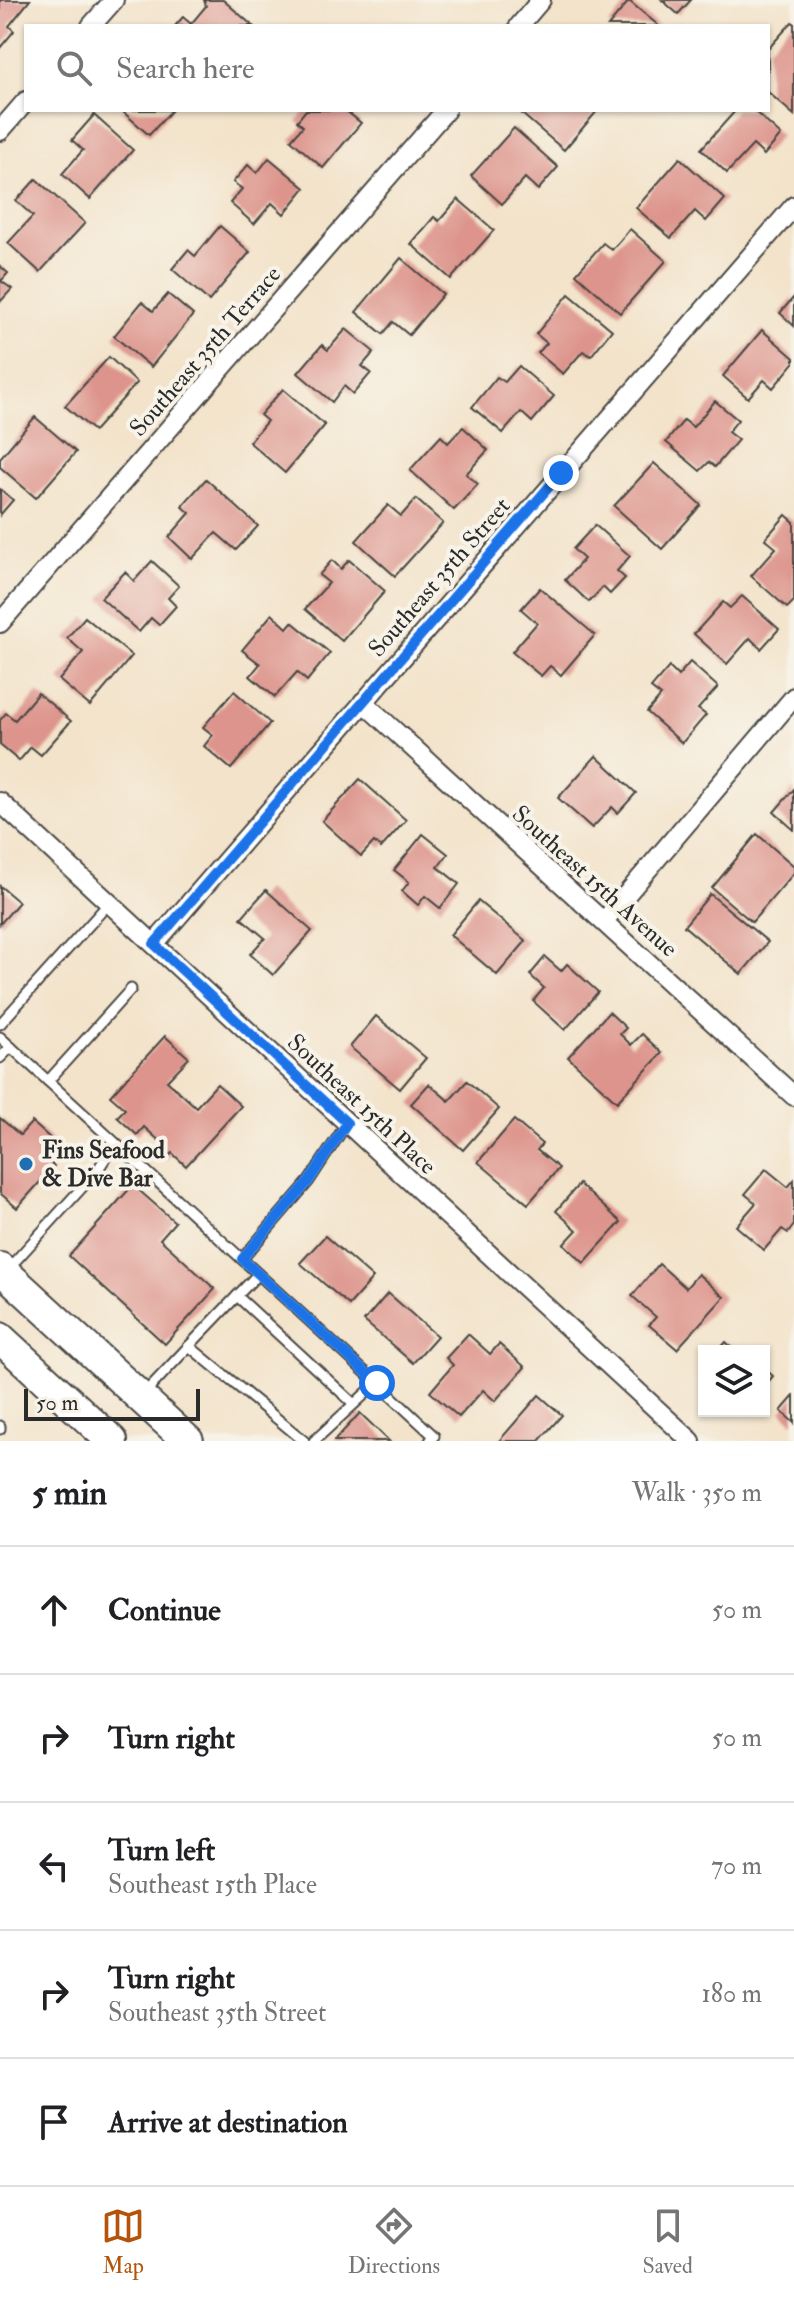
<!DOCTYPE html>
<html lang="en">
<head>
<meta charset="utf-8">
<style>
  body { margin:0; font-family:"IM FELL Double Pica",serif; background:#f6f6f6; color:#202124 }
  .controls { position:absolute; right:24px; bottom:24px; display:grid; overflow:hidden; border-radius:0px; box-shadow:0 2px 6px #0004 }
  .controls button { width:72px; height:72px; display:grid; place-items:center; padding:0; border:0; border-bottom:2px solid #e0e0e0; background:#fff; color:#202124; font:40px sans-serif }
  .scale { position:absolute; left:24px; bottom:20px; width:176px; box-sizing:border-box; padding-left:8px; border:4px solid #2b2b2b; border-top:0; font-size:22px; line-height:28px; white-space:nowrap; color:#2b2b2b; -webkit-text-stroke:6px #f7f3e8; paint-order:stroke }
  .stop { position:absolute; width:24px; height:24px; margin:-18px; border:6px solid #1a73e8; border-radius:50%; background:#fff }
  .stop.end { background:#1a73e8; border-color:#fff; box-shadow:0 2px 8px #0008 }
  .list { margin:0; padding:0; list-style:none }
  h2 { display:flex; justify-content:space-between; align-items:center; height:104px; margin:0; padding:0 32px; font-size:34px }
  h2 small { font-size:26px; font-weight:400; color:#757577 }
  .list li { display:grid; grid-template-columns:52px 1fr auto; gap:24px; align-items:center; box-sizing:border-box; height:128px; padding:0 32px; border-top:2px solid #e0e0e0 }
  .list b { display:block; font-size:30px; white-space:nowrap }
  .list p { margin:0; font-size:26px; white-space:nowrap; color:#757577 }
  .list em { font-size:26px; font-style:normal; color:#757577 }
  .icon { flex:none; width:44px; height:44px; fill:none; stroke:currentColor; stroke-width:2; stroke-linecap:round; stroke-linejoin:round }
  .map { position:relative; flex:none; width:794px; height:1441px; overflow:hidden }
  .search { position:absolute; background:#fff; box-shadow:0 2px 6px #0004; left:24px; right:24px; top:24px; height:88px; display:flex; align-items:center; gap:20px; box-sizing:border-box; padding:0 28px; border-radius:0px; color:#757577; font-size:30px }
  .sheet { height:744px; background:#fff }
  nav { display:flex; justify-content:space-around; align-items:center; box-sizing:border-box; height:112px; border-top:2px solid #e0e0e0; background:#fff; font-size:22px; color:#757577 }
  nav a { display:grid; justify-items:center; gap:4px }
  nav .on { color:#b45309 }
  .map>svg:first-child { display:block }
</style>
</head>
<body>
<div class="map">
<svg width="794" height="1441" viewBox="0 0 794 1441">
  <rect width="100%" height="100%" fill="#f7f3e8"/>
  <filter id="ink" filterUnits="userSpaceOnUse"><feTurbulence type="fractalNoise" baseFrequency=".0125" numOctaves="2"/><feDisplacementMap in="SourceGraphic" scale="16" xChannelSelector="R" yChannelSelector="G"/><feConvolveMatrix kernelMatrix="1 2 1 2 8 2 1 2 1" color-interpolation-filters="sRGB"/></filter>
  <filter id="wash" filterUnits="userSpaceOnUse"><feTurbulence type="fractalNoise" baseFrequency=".006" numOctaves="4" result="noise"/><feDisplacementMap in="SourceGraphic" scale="32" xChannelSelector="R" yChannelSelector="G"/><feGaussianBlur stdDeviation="1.8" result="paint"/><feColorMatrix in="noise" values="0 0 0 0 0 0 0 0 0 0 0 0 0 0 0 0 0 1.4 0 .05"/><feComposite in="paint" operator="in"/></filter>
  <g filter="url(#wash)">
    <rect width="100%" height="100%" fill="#f3e3ca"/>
    <g id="blocks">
      <!-- building -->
      <g fill="#dd948c">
        <polygon points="0,0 30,0 9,26 14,31 0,48"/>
        <polygon points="204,0 223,0 253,26 175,26 183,17 191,24 206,6"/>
        <polygon points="662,0 691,0 678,14"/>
        <polygon points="629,1 659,26 608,26"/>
        <polygon points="792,22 794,23 794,115 768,92 768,49"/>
        <polygon points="121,110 172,110 149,135"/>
        <polygon points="306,110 345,110 361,123 323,168 291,140 303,126 297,121"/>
        <polygon points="526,110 598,110 564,150 522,114"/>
        <polygon points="736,110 753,110 781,135 764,155 753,145 727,173 701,149"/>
        <polygon points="94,115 133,150 90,199 62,174 83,150 72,140"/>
        <polygon points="514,128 558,167 538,190 525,178 502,204 471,176"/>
        <polygon points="269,158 305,188 284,214 272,203 254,224 230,203 242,189 233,182 248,165 257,173"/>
        <polygon points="680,158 725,199 706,221 695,211 671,238 636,208"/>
        <polygon points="36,179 85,223 40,272 8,243 33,216 16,201"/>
        <polygon points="458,199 494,230 451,279 411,244 434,217 439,221"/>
        <polygon points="220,226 250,252 209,301 172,269 188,250 195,256"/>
        <polygon points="630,229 666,261 620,313 576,274 603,243 612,250"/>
        <polygon points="401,258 443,294 409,335 393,322 383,334 356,312"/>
        <polygon points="0,266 8,273 1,281 12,289 0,302"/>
        <polygon points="168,294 193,315 151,367 114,336 142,302 153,311"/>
        <polygon points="569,294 612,330 591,356 583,351 563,374 538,353 547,343 536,334"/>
        <polygon points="794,297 794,326 780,313"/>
        <polygon points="346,329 374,352 362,366 371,373 353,394 344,386 332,402 298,373 322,345 328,350"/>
        <polygon points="762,330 794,358 794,363 773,388 764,380 748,398 723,376"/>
        <polygon points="109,357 137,383 94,431 65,406"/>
        <polygon points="519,366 554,396 532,422 521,412 503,433 472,407 497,377 505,382"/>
        <polygon points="283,389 325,425 285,473 249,442 267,421 260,415"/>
        <polygon points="715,401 738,420 728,432 738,440 715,467 709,462 700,471 666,442 684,420 693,427"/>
        <polygon points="35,417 76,452 36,498 0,467 0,458"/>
        <polygon points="463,427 488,450 466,474 478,484 454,510 410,470 441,436 448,443"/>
        <polygon points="654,463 701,505 662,549 614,506"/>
        <polygon points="206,479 258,526 236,550 216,533 192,559 169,537 190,513 182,506"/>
        <polygon points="0,489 13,500 0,515"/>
        <polygon points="416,499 443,523 395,576 356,541 388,505 401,516"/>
        <polygon points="786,515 794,522 794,601 787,608 751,576 776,548 765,539"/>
        <polygon points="595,525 630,556 617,571 625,578 610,594 603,587 589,602 565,580 584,559 573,549"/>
        <polygon points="332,560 341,569 349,560 385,591 342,641 305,609 329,583 319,575"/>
        <polygon points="152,561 179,586 168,598 176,606 159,625 151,618 139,632 101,598 125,572 134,581"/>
        <polygon points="540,588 595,635 561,675 550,666 541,676 512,652 537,623 521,609"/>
        <polygon points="742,596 779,629 761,649 750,638 727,664 694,634 723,602 730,608"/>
        <polygon points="272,614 287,628 292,622 330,653 307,681 297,672 275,697 250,676 260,664 242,650"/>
        <polygon points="85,617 132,656 90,706 59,680 83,652 67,638"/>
        <polygon points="690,662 718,687 698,709 706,715 682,743 647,712 661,696 651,688 669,667 678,676"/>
        <polygon points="234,691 270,723 231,769 204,746 213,735 203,727"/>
        <polygon points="38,693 71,721 41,755 31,747 19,761 0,745 0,720 6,713 15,720"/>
        <polygon points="596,756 636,793 618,813 612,807 592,828 558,798"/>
        <polygon points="360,779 406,820 381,848 374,842 361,856 322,821"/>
        <polygon points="794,789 794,830 774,812"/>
        <polygon points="423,834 448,854 438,867 459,884 440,908 425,896 418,905 402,891 409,882 394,870"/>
        <polygon points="757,834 794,866 794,873 752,922 712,888"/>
        <polygon points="0,886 19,902 0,924"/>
        <polygon points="266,890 312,931 273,975 250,954 265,938 241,918"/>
        <polygon points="710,894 768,942 741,974 684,926"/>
        <polygon points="478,901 526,941 497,975 450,935"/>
        <polygon points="545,957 561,971 567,964 598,992 565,1030 533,1001 544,988 530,975"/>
        <polygon points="609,1012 626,1028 620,1034 631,1045 642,1034 662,1053 617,1102 568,1057"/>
        <polygon points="376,1016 426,1058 400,1089 350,1047"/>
        <polygon points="165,1036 189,1058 167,1081 196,1107 217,1084 241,1106 186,1166 172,1153 165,1161 157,1153 164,1145 144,1127 137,1135 117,1117 125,1109 110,1096"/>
        <polygon points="467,1081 499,1109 463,1150 411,1104 429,1084 449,1101"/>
        <polygon points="0,1118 20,1135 32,1122 61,1148 49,1161 54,1166 17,1208 0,1193"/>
        <polygon points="514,1120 542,1144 537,1150 559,1168 528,1204 478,1162"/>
        <polygon points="766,1169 788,1187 794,1180 794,1225 788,1233 782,1229 764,1250 736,1226 756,1203 745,1194"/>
        <polygon points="579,1184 621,1222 584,1263 564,1244 577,1230 556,1211"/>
        <polygon points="133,1185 175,1222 160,1239 215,1289 165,1344 69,1256"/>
        <polygon points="325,1236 373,1278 349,1305 300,1263"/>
        <polygon points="659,1264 686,1288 698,1274 724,1297 677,1349 649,1325 656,1317 632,1296"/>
        <polygon points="388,1293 437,1336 413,1363 364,1321"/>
        <polygon points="468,1334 490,1354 499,1344 525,1367 495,1401 483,1390 459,1417 430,1392 453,1365 446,1358"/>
        <polygon points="726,1342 735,1351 718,1351"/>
        <polygon points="764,1368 773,1376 764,1387"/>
        <polygon points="539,1395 562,1415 539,1441 499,1441"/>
        <polygon points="794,1396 794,1423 781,1411"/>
        <polygon points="360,1413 389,1441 334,1441"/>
      </g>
    </g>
  </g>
  <g filter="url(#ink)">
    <use href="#blocks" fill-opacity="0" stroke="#494743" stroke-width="2"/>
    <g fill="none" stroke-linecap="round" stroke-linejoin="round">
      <!-- lane casing -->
      <g stroke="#494743" stroke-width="13">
        <g id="lane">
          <polyline points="0,1024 109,903"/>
          <polyline points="0,1037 377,1383"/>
          <polyline points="0,1058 11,1047"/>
          <polyline points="48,1081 131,989"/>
          <polyline points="242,1259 309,1181 347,1123"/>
          <polyline points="9,1268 97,1171 115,1143"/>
          <polyline points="237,1296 353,1403"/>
          <polyline points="189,1346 258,1274"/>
          <polyline points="143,1395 189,1346 304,1441"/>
          <polyline points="0,1426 0,1429"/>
          <polyline points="314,1441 377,1383 434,1436 430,1441"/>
        </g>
      </g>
      <!-- street casing -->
      <g stroke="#494743" stroke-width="22">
        <g id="street">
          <polyline points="91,26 114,0"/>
          <polyline points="519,26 541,0"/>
          <polyline points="0,131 26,101"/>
          <polyline points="0,623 446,110"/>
          <polyline points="363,702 794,1096"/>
          <polyline points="0,802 691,1441"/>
          <polyline points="604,921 794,697"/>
          <polyline points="154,944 794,206"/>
        </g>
      </g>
      <!-- primary casing -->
      <g stroke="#494743" stroke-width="34">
        <g id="primary">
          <polyline points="0,1268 188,1441"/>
          <polyline points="0,1338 112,1441"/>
        </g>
      </g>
      <!-- lane -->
      <use href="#lane" stroke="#fff" stroke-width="9"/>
      <!-- street -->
      <use href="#street" stroke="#fff" stroke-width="18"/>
      <!-- primary -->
      <use href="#primary" stroke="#fff" stroke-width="30"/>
    </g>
  </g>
  <g fill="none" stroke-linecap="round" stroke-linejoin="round" filter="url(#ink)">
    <!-- route -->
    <polyline stroke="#1a73e8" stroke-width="10" points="377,1383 242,1259 309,1181 347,1123 154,944 561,473"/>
  </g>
  <!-- markers -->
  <circle fill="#1f6fb2" stroke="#f7f3e8" stroke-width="3" cx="26" cy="1164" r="8"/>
  <g text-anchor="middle" stroke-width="8" stroke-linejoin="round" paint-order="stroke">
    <!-- street labels -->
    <g font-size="24" fill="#2b2b2b" stroke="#f7f3e8">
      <text transform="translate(205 351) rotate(-49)" y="8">Southeast 35th Terrace</text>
      <text transform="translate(439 577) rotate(-49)" y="8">Southeast 35th Street</text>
      <text transform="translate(595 881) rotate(42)" y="8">Southeast 15th Avenue</text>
      <text transform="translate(362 1104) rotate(43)" y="8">Southeast 15th Place</text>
    </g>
    <!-- poi labels -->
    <g font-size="24" font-weight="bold" fill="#2b2b2b" stroke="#f7f3e8" text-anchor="start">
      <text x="42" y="1158">Fins Seafood<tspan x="42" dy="28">&amp; Dive Bar</tspan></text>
    </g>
  </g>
</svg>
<div class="controls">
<button><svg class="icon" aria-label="layers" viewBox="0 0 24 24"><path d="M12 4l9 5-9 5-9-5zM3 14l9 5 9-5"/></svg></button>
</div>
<div class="scale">50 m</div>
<div class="stop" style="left:377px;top:1383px"></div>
<div class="stop end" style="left:561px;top:473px"></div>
<div class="search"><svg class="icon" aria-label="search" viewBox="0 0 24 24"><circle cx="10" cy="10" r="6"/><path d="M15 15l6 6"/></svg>Search here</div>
</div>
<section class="sheet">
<h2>5 min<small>Walk · 350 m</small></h2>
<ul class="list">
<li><svg class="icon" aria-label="ahead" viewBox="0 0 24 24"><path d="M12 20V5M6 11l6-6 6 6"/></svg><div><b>Continue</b></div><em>50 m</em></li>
<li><svg class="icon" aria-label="right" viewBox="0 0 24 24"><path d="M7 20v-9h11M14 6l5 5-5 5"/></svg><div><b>Turn right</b></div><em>50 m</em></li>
<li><svg class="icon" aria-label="left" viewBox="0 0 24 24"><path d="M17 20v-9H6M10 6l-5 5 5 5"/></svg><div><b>Turn left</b><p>Southeast 15th Place</p></div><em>70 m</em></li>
<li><svg class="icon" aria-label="right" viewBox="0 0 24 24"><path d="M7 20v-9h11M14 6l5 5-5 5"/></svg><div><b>Turn right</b><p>Southeast 35th Street</p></div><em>180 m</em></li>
<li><svg class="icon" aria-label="arrive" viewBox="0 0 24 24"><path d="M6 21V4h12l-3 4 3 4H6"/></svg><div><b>Arrive at destination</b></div></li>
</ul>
</section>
<nav>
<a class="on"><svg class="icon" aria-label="map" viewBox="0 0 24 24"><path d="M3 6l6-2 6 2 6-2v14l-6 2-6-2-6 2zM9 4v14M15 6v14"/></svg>Map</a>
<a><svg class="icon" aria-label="directions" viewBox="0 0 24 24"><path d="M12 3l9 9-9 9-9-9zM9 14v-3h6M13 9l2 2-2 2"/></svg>Directions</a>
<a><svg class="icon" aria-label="saved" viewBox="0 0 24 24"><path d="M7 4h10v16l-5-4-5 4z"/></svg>Saved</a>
</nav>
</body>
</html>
